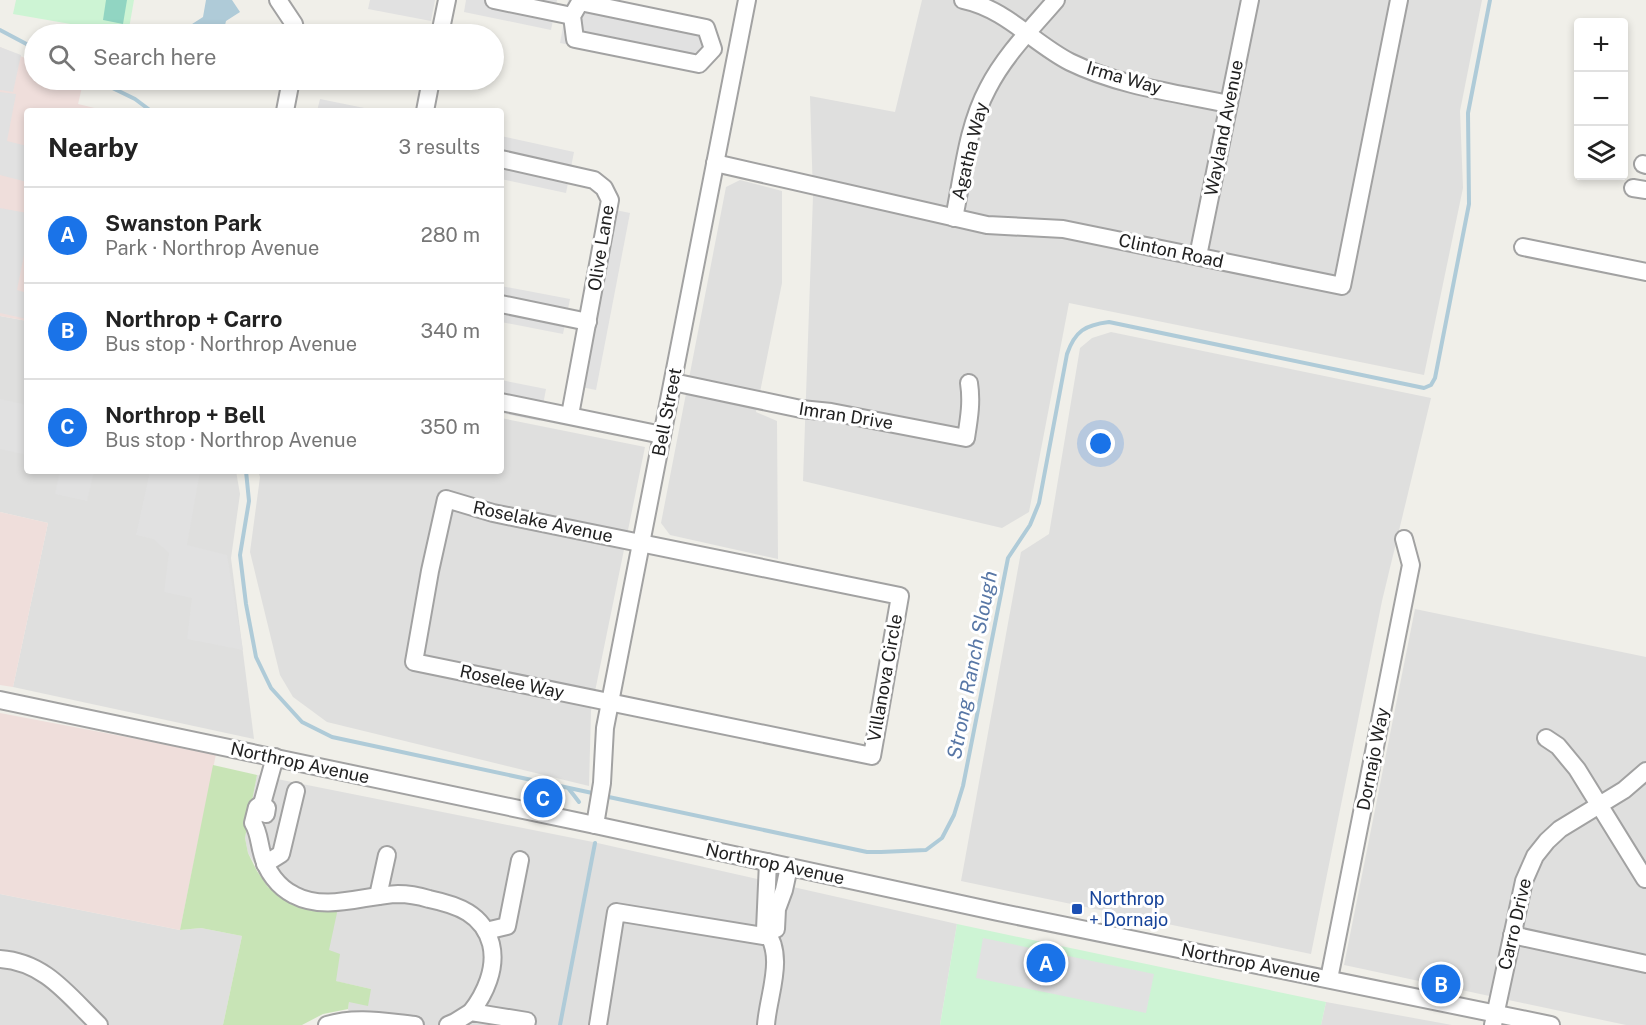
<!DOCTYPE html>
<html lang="en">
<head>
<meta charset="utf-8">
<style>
  body { margin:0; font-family:"Public Sans",sans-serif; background:#f2f2f2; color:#222 }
  .controls { position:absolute; right:18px; top:18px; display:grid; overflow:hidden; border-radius:6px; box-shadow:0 3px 9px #0003 }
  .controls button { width:54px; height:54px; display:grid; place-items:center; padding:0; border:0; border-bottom:2px solid #e0e0e0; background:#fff; color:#222; font:30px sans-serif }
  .you { position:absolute; left:1101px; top:444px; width:21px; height:21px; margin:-15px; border:4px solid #fff; border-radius:50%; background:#1a73e8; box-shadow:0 0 0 9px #1a73e833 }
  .badge { display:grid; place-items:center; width:39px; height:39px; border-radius:50%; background:#1a73e8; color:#fff; font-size:20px; font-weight:700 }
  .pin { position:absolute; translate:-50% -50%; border:3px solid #fff; box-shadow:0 2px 6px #0006 }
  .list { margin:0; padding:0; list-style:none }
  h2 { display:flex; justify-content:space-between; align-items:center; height:78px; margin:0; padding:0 24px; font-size:26px }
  h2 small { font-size:20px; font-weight:400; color:#767676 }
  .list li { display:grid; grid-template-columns:39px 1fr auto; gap:18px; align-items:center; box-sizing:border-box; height:96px; padding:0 24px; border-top:2px solid #e0e0e0 }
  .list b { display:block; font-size:22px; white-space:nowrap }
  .list p { margin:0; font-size:20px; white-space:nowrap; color:#767676 }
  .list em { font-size:20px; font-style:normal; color:#767676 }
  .icon { flex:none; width:33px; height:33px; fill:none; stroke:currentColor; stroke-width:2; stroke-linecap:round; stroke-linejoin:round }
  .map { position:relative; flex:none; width:1646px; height:1025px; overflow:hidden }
  .search { position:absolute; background:#fff; box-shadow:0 3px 9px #0003; left:24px; top:24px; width:480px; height:66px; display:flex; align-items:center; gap:15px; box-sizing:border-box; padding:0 21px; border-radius:33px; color:#767676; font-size:22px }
  .panel { position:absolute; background:#fff; box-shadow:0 3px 9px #0003; left:24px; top:108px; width:480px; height:366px; border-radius:6px }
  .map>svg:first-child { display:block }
</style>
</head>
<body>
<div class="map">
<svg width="1646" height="1025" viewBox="0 0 1646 1025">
  <rect width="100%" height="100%" fill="#f0efe9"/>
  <!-- residential -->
  <g fill="#dfdfde">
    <polygon points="922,0 1482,0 1460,111 1463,188 1424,375 1069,303 1029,512 1002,528 803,481 813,196 810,96 895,112"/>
    <polygon points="740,180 782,191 782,283 756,412 777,421 778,559 670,535 661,523 726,187"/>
    <polygon points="0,316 27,321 27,471 236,471 240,494 231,558 254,739 13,687 48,523 0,512"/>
    <polygon points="1111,332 1431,398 1382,601 1311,954 961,881 1021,552 1049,534 1080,348 1092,338"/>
    <polygon points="501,418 645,447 591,711 589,786 327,722 293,697 280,675 250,552 260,477 258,471 501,471"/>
    <polygon points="1415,609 1646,657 1646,1025 1626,1025 1344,965"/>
    <polygon points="257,775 593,842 957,924 940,1025 352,1025 348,1009 349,1002 371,989 335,981 329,951 287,900 269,887 248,853 245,838"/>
    <polygon points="0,894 180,930 201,928 242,936 223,1025 0,1025"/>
    <polygon points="1326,1002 1452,1025 1321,1025"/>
  </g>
  <!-- commercial -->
  <g fill="#efdedb">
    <polygon points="0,47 34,62 34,80 68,80 82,87 78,104 107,111 27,111 27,321 0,316"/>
    <polygon points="0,512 48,523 13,687 0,685"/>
    <polygon points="0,713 216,754 180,930 0,894"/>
  </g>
  <!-- grass -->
  <polygon fill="#c8e4b6" points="213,765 257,775 245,838 248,853 257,871 268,887 287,900 338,908 329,950 340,954 336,981 371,989 368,1006 349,1002 348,1009 323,1014 302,1025 223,1025 242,936 201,928 180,930"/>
  <!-- park -->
  <g fill="#cdf4d4">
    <polygon points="16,0 134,0 128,34 13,14"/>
    <polygon points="957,924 1326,1002 1321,1025 940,1025"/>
  </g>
  <!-- pitch -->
  <polygon fill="#91d5c2" points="106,0 127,0 123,24 103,20"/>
  <!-- parking -->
  <g fill="#e1e1e1">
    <polygon points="370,0 435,0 431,21 368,9"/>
    <polygon points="466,0 557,0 551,30 464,12"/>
    <polygon points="568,0 613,0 714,22 704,72 560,43"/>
    <polygon points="0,47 21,55 13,92 0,90"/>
    <polygon points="0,92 16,94 7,141 27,146 27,182 0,175"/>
    <polygon points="320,99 379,111 317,111"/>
    <polygon points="501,136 574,152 566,193 501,179"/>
    <polygon points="601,207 630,213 596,390 566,384"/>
    <polygon points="0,208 27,213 27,240 17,290 27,293 27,319 0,313"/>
    <polygon points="501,286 570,299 563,334 501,322"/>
    <polygon points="501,380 546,389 540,421 501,413"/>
    <polygon points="0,399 27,405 27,455 0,449"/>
    <polygon points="60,471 94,471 87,501 55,494"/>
    <polygon points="150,471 200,471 187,545 227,555 243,650 187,639 192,598 164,592 169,553 153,539 136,535"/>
    <polygon points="983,938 1154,974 1146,1013 976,978"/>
  </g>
  <!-- water -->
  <polygon fill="#afcbd8" points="206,0 232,0 240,12 226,21 223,34 195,34 189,26 203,17"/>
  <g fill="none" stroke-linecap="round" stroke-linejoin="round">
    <!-- stream -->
    <g stroke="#afcbd8" stroke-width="4">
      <polyline points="0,30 34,48"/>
      <polyline points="96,80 135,99 151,111"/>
      <polyline points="246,471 249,501 240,555 246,604 256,657 271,688 302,722 332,737 597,794"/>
      <polyline points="569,789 579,802"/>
      <path d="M604,796L867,852H881L926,850L942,838L954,815L963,786L1008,558L1030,525L1039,503L1067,354C1075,331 1085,325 1109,322L1424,388L1431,385L1435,378L1469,204L1468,113L1490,0"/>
      <polyline points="560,1025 595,843"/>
    </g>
    <!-- minor casing -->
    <g stroke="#a2a2a2" stroke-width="20">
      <g id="minor">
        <polyline points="278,0 294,24 296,34"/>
        <polyline points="494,0 572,16"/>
        <path d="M963,0C1006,9 1033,43 1070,62C1119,86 1176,93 1229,104"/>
        <polygon points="580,2 706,28 713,49 699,64 575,39 572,16"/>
        <polyline points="440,34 447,0"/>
        <polyline points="285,111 291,80"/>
        <polyline points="425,111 431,80"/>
        <polyline points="501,159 594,180 604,188 610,200 570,415"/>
        <polyline points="715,163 987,225 1063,229 1342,286 1399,0"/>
        <polyline points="1643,164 1646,165"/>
        <polyline points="1633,188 1646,190"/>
        <path d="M954,218C963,175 967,127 988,88C1005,55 1032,28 1056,0"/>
        <polyline points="1523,247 1646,272"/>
        <polyline points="1198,256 1250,0"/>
        <polyline points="501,304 588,322"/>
        <path d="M673,382L801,409L831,412L966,438C969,419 972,402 969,383"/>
        <polyline points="501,402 662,435"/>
        <polygon points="446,499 493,513 900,596 872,756 414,662 430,571"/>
        <polyline points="0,700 595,825 998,912 1551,1025"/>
        <polyline points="1546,738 1558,746 1577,769 1645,879"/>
        <path d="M262,804L257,807L253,823C259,832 259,843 262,853C266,871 278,887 294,895C326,912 364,895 398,894C409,894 419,896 429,899C458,905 483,914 491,944C497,968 485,994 471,1012"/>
        <polyline points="266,814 267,808 262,804 275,757"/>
        <polyline points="595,825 602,783 605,728 747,0"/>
        <polyline points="265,864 281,854 296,791"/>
        <polyline points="378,896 387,855"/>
        <polyline points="776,929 777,909 784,890 789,867"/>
        <polyline points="486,931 507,926 520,860"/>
        <polyline points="1512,935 1646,964"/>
        <path d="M0,959C45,962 68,995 99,1025"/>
        <polyline points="1329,979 1411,565 1404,539"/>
        <path d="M327,1025C356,1016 385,1022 415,1025"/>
        <polyline points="448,1025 455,1022 471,1012 527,1021 526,1025"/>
        <polyline points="598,1025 616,912 770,937"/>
        <path d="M766,1025C768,995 786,956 765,930L768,862"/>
        <polyline points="1493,1025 1524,881 1535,856 1547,841 1560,829 1624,790 1646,771"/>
      </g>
    </g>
    <!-- minor -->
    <use href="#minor" stroke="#fff" stroke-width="16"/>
  </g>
  <!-- markers -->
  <rect fill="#1a4fb4" stroke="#fff" stroke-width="2" x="1071" y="903" width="12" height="12" rx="3"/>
  <g text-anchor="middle" stroke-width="6" stroke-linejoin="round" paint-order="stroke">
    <!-- street labels -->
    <g font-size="18" fill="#212121" stroke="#fff">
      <text transform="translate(1124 78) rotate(16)" y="6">Irma Way</text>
      <text transform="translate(1224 128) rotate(-79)" y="6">Wayland Avenue</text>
      <text transform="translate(970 151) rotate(-76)" y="6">Agatha Way</text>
      <text transform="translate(601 248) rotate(-81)" y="6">Olive Lane</text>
      <text transform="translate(1171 251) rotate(12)" y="6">Clinton Road</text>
      <text transform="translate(667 412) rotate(-79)" y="6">Bell Street</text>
      <text transform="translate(846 416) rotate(9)" y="6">Imran Drive</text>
      <text transform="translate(543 522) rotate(12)" y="6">Roselake Avenue</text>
      <text transform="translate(885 678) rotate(-80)" y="6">Villanova Circle</text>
      <text transform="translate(512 682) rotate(12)" y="6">Roselee Way</text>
      <text transform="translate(1373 759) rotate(-79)" y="6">Dornajo Way</text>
      <text transform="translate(300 763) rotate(12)" y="6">Northrop Avenue</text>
      <text transform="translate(775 864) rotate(12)" y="6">Northrop Avenue</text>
      <text transform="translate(1515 924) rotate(-77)" y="6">Carro Drive</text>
      <text transform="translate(1251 963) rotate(11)" y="6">Northrop Avenue</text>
    </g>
    <!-- transit labels -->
    <g font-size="18" fill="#164399" stroke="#fff" text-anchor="start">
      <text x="1089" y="905">Northrop<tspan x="1089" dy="21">+ Dornajo</tspan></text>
    </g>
    <!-- water labels -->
    <g font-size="20" font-style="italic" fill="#5877a6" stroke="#fff">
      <text transform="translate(972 665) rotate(-79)" y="7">Strong Ranch Slough</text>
    </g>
  </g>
</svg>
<div class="controls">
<button>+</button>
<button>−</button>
<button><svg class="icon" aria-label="layers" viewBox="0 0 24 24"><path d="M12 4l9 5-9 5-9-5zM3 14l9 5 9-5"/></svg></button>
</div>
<div class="you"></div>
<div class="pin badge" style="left:1046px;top:963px">A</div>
<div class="pin badge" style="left:1441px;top:984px">B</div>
<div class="pin badge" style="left:543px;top:798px">C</div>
<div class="search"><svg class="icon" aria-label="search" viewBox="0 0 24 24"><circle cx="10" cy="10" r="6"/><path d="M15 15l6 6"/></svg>Search here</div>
<section class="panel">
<h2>Nearby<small>3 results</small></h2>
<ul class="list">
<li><span class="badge">A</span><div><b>Swanston Park</b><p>Park · Northrop Avenue</p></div><em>280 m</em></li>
<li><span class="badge">B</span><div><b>Northrop + Carro</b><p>Bus stop · Northrop Avenue</p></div><em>340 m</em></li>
<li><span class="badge">C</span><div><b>Northrop + Bell</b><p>Bus stop · Northrop Avenue</p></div><em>350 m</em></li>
</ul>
</section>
</div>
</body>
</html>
